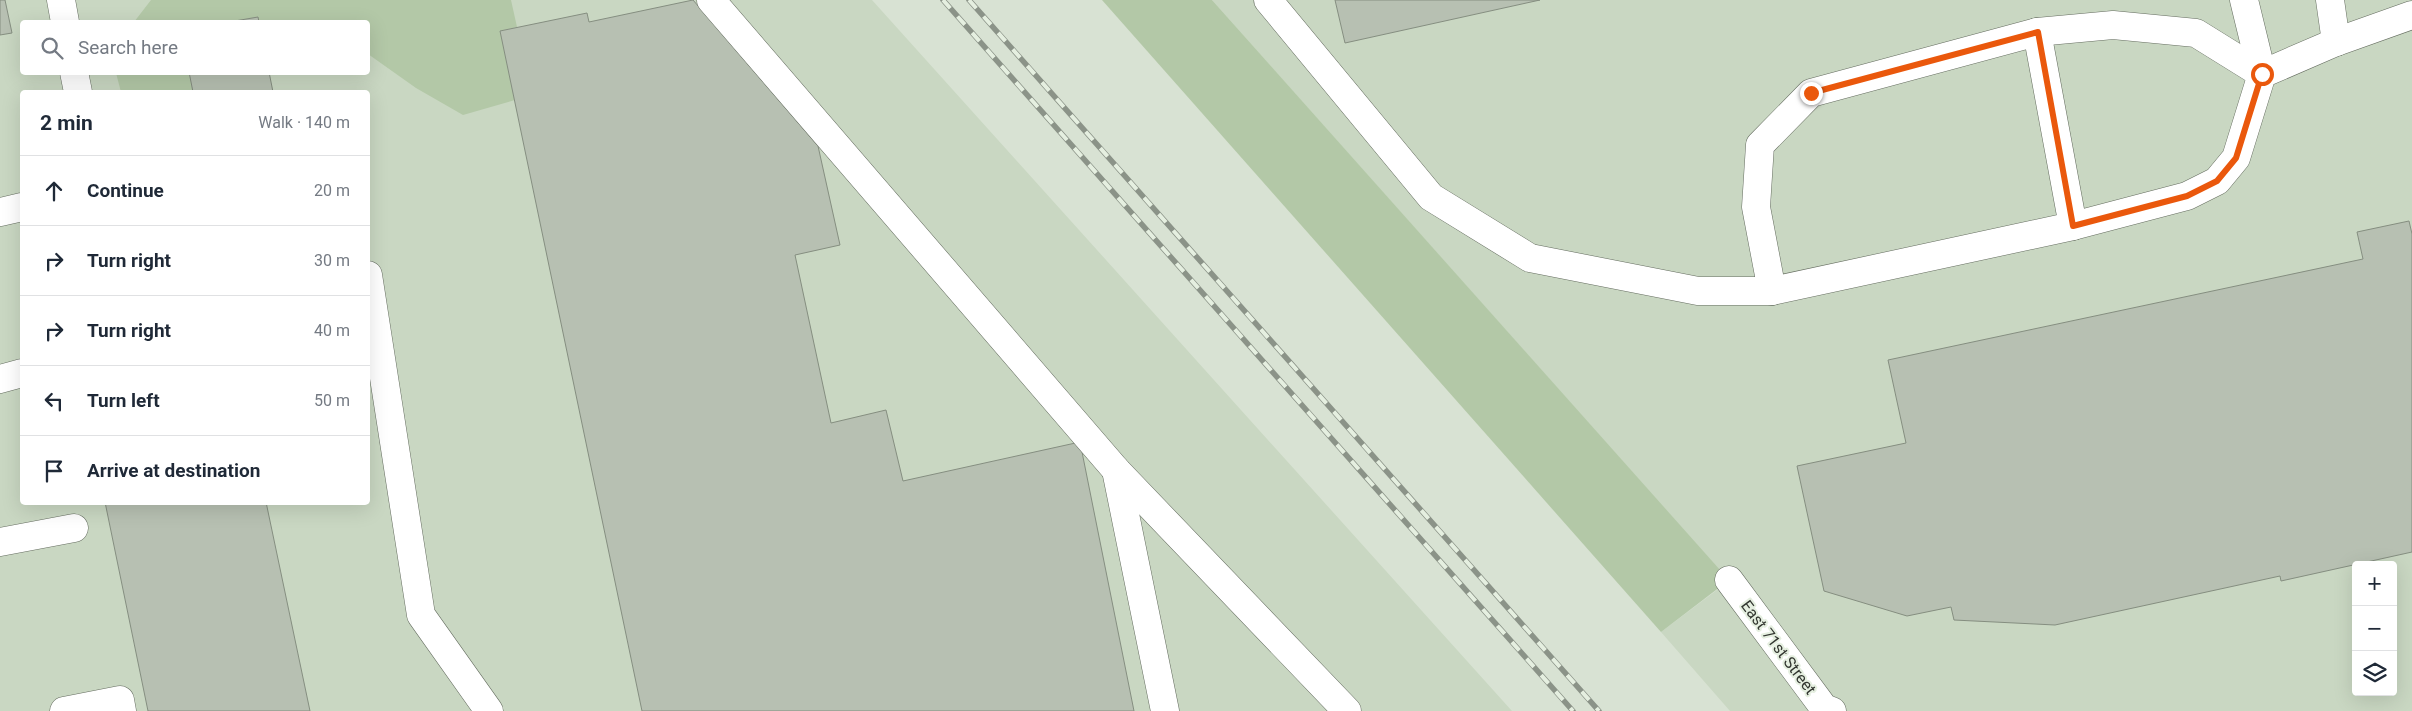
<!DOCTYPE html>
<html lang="en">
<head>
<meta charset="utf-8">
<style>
  body { margin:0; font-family:Roboto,sans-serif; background:#f2f2f3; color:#1f2937 }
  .controls { position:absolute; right:15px; bottom:15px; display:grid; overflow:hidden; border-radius:5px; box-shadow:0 5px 20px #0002 }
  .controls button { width:45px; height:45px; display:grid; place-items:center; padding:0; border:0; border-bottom:1px solid #e0e1e3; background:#fff; color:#1f2937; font:25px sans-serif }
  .stop { position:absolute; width:15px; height:15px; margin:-11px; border:4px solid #ea580c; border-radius:50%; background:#fff }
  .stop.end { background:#ea580c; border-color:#fff; box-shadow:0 1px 5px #0008 }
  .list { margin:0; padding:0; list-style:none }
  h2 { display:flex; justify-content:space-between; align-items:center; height:65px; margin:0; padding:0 20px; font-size:21px }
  h2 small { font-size:16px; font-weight:400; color:#747a83 }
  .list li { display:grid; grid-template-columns:32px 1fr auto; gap:15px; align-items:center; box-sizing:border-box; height:70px; padding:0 20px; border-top:1px solid #e0e1e3 }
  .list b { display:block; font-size:19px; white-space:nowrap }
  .list em { font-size:16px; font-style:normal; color:#747a83 }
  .icon { flex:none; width:28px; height:28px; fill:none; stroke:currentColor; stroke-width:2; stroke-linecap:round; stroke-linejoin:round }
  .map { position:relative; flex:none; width:2412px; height:711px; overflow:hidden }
  .search { position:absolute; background:#fff; box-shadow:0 5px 20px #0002; left:20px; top:20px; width:350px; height:55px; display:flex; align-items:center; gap:12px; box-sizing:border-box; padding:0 18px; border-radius:5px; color:#747a83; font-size:19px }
  .panel { position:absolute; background:#fff; box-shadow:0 5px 20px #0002; left:20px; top:90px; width:350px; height:415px; border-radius:5px }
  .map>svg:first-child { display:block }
</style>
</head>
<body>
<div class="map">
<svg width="2412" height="711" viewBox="0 0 2412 711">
  <rect width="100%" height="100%" fill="#d8e2d3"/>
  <!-- built -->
  <g fill="#c9d7c2" fill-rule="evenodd">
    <path d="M0,0H872L1512,711H0ZM22,22H368V72H22ZM22,92H368V502H22Z"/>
    <path d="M1212,0H2412V711H1730L1661,632L1729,581ZM2356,565H2393V692H2356Z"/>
  </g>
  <!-- green -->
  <g fill="#b3c8a7">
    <polygon points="151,0 511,0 517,27 501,31 515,100 463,115 416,88 368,54 368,22 282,22 274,21 261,22 134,22"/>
    <polygon points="1102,0 1212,0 1729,580 1661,632"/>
    <polygon points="116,73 197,73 196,92 121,92"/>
  </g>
  <!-- building -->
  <g fill="#b7c0b2" stroke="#858e80">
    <polygon points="0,0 5,0 12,33 0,35"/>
    <polygon points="693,0 818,146 840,245 795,255 831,423 886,410 903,481 1080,442 1134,711 642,711 500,31 587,13 589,22"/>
    <polygon points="1335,0 1540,0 1345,43"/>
    <polygon points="258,17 259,22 229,22"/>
    <polygon points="189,72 269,72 273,92 193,92"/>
    <polygon points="2409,221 2412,234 2412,552 2281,581 2280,576 2055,625 1954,620 1951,607 1907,616 1824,591 1797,466 1906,443 1888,360 2363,259 2357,232"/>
    <polygon points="105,502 266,502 310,711 148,711"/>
  </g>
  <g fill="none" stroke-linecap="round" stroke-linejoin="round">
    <!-- minor casing -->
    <g stroke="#656d60" stroke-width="29">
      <g id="minor">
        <polyline points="61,0 65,22"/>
        <polyline points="711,0 1116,470 1347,711"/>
        <polyline points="1268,0 1431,197 1530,258 1698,291 1772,291 2073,226 2187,196 2217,181 2236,158 2262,74 2336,42 2412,15"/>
        <polyline points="2244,0 2262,74"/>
        <polyline points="2330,0 2336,42"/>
        <polyline points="2037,32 2073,226"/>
        <polyline points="74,72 78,92"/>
        <polyline points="0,212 22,207"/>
        <polyline points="368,275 421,615 489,711"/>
        <polyline points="1772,291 1756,207 1760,145 1811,93 2037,32 2113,25 2196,33 2262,74"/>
        <polyline points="0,379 22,373"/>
        <polyline points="1116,470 1165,711"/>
        <polyline points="0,542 74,528"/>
        <polyline points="1729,580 1824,708 1832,711"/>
        <polyline points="64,711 120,700 122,711"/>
      </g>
    </g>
    <!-- minor -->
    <use href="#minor" stroke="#fff" stroke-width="28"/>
    <!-- rail casing -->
    <g stroke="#8b9388" stroke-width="5.5">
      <g id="rail">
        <polyline points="943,0 1573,711"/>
        <polyline points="969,0 1599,711"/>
      </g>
    </g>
    <!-- rail -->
    <use href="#rail" stroke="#e5efe0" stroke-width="4" stroke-dasharray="11" stroke-linecap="butt"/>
  </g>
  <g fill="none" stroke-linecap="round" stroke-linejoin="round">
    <!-- route -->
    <polyline stroke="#ea580c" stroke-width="6" points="1811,93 2038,32 2073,226 2187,196 2217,181 2236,158 2262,74"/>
  </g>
  <g text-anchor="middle" stroke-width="4" stroke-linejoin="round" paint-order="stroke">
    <!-- street labels -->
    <g font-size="16" fill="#323630" stroke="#e5efe0">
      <text transform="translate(1779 647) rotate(53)" y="6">East 71st Street</text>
    </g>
  </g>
</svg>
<div class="controls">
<button>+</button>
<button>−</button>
<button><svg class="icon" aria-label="layers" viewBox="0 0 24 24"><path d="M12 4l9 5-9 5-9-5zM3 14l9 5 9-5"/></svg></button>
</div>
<div class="stop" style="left:2262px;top:74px"></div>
<div class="stop end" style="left:1811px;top:93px"></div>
<div class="search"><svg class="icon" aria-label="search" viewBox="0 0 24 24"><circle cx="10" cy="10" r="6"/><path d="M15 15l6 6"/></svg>Search here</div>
<section class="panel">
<h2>2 min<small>Walk · 140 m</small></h2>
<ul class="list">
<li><svg class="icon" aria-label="ahead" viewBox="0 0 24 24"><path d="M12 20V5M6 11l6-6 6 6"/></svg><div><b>Continue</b></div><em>20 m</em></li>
<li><svg class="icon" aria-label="right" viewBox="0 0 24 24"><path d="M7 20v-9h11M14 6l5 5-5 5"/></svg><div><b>Turn right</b></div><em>30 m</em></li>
<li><svg class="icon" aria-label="right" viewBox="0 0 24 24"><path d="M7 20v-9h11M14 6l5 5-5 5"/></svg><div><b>Turn right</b></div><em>40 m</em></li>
<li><svg class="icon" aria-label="left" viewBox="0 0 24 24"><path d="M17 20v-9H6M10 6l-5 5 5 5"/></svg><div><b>Turn left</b></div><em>50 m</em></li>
<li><svg class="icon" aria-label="arrive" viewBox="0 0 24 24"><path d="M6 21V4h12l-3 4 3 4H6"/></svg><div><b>Arrive at destination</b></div></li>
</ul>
</section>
</div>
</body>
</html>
